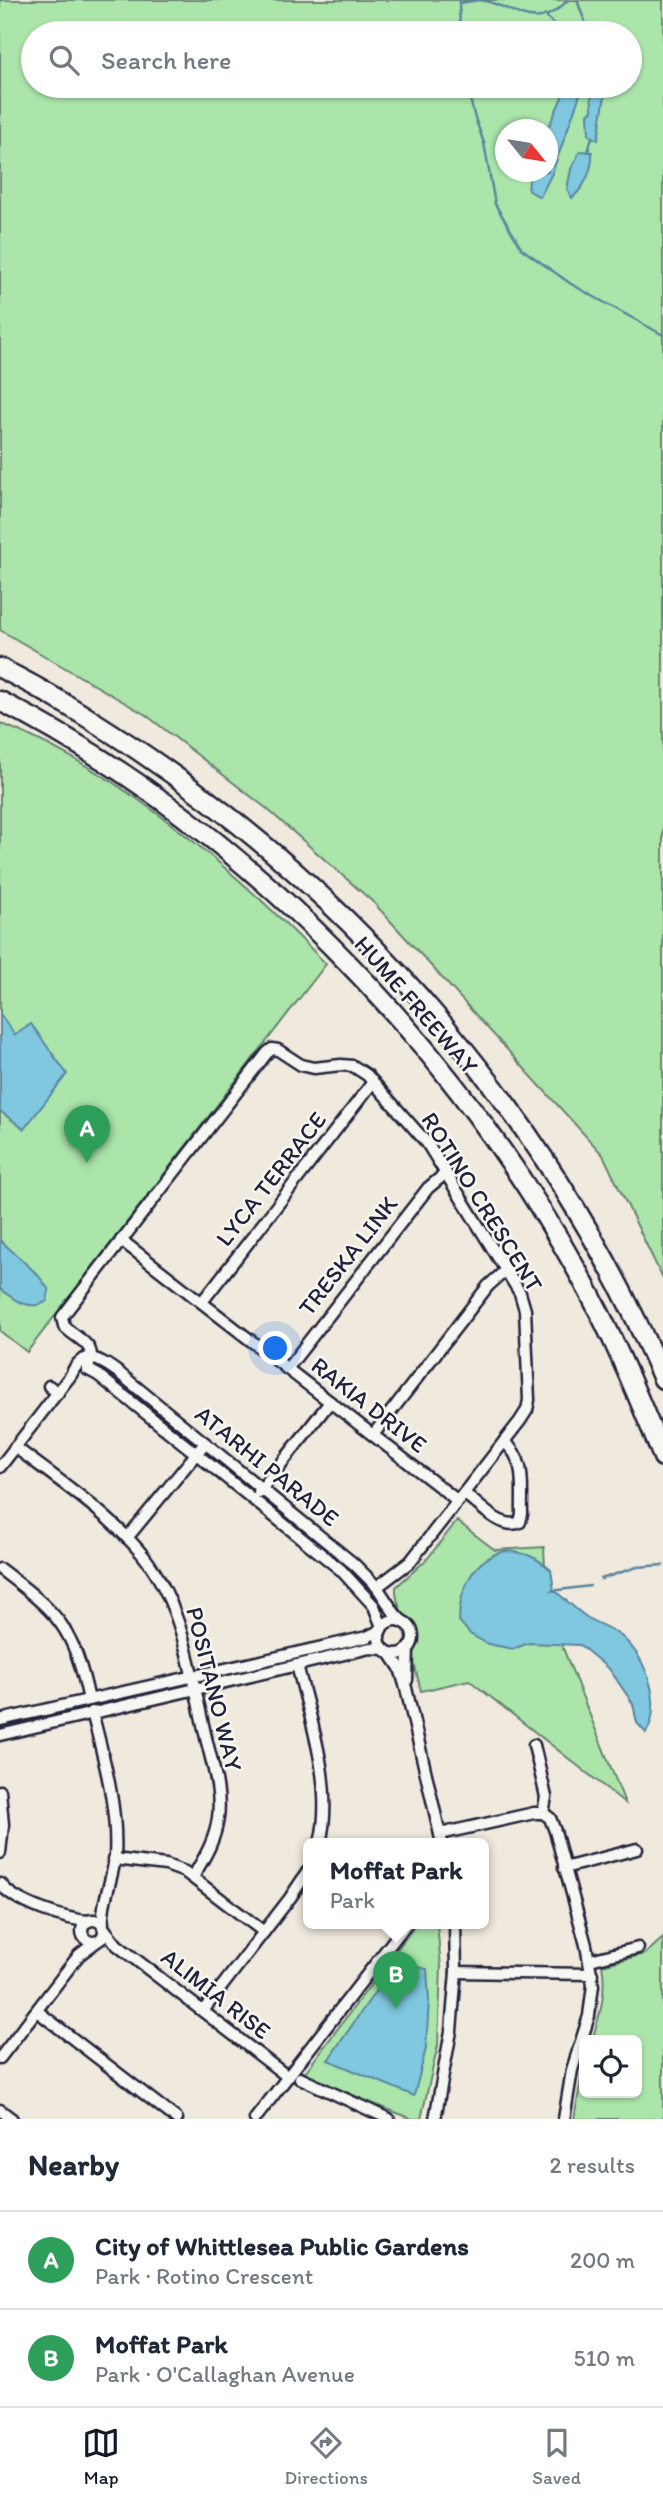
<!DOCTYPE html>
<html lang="en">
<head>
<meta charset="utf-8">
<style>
  body { margin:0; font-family:Itim,sans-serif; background:#f6f6f7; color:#1f2937 }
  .controls { position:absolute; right:21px; bottom:21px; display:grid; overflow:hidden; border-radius:10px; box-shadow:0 2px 5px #0004 }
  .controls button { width:63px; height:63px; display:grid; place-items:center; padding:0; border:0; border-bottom:2px solid #e0e1e3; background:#fff; color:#1f2937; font:35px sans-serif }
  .compass { position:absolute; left:495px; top:119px; width:63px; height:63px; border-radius:50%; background:#fff; box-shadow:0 2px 5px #0004; rotate:120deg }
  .you { position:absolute; left:276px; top:1349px; width:24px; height:24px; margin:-18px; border:5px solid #fff; border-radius:50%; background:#1a73e8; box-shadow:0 0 0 10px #1a73e833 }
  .badge { display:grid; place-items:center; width:46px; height:46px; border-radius:50%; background:#111827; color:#fff; font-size:23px; font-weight:700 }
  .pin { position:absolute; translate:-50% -58px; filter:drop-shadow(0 2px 4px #0008) }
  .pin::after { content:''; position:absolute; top:37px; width:24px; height:21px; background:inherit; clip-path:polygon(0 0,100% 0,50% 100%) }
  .popup { position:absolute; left:303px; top:1838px; width:186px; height:91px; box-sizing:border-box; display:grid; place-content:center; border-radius:10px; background:#fff; filter:drop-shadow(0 2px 5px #0005); font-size:23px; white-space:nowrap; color:#747a83 }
  .popup b { font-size:26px; color:#1f2937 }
  .popup::after { content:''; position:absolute; left:50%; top:100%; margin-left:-14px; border:14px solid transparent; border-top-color:#fff }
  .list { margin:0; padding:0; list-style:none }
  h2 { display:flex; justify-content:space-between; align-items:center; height:91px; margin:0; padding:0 28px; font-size:30px }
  h2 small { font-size:23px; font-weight:400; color:#747a83 }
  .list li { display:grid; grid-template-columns:46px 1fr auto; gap:21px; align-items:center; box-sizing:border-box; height:98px; padding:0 28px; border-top:2px solid #e0e1e3 }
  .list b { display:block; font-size:26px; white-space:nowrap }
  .list p { margin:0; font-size:23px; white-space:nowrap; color:#747a83 }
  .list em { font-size:23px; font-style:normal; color:#747a83 }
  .icon { flex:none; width:38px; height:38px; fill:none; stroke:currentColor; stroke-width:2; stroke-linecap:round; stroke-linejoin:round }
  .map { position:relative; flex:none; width:663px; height:2119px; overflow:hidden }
  .search { position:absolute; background:#fff; box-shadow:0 2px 5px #0004; left:21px; right:21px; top:21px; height:77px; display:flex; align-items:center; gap:18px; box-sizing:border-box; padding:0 24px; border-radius:38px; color:#747a83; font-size:26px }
  .sheet { height:287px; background:#fff }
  nav { display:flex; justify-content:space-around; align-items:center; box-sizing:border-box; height:98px; border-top:2px solid #e0e1e3; background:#fff; font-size:19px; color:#747a83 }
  nav a { display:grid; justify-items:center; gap:4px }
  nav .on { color:#111827 }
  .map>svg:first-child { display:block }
</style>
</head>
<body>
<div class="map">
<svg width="663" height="2119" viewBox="0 0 663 2119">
  <rect width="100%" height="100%" fill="#f0e9dd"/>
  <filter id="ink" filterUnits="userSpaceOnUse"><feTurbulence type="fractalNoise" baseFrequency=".0143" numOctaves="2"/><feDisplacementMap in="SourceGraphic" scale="14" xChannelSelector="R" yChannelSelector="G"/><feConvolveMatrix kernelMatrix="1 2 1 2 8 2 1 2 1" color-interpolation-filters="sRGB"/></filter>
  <g filter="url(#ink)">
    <!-- green -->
    <g fill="#abe5aa" stroke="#668472" stroke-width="2" fill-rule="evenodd">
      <path d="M0,0H663V1279L603,1155L374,903L266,808L146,715L0,630ZM33,33H630V86H33ZM505,130H548V172H505Z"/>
      <path d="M0,723C122,771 236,871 326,964L27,1352L0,1331Z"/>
      <path d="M457,1521L495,1550L544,1547L547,1608L625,1803L469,1680L421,1691L413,1659L416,1633C406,1621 395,1604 396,1587L427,1559Z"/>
      <polygon points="78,1707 79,1713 7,1727 7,1722"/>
      <polygon points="417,1923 437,1923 441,1967 438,2045 421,2119 412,2119 303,2075"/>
      <path d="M663,1938V2119H574L584,2063V2093H637V2040H592C600,2015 607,1992 602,1965L645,1954Z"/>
    </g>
    <!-- water -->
    <g fill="#7fc8e0" stroke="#5a869e" stroke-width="2">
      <polygon points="567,86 581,86 582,89 552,173 540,197 528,190 530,172 548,172 548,130 541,129 550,124"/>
      <polygon points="606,88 598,140 589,135 588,114 592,110 591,89"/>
      <path d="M580,151L592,152C593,169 585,187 572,198L567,189L571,169Z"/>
      <polygon points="0,1014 15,1035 31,1024 67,1074 24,1129 0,1111"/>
      <path d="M0,1240L38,1275L49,1290L47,1301C31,1312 14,1300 0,1289Z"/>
      <path d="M505,1551C526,1552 536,1557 551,1570L554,1590C565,1599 576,1610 588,1618C599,1625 612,1628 622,1637C647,1659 663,1704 646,1733L637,1723L633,1704L610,1670L580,1645L529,1643L513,1649L488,1644L470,1634L459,1621C459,1590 473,1558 505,1551Z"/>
      <polygon points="395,1963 427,1969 429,2000 426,2048 414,2096 328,2060"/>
    </g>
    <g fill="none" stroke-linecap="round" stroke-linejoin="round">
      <!-- stream -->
      <g stroke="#5a869e" stroke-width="2.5">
        <polyline points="459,0 460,33"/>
        <path d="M480,0C516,5 532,37 568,0"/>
        <polyline points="577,0 589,33"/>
        <polyline points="459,3 480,0"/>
        <polyline points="545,15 562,33"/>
        <polyline points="467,86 474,115 484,143 495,204 522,249 571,284 663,335"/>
        <polyline points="588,152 592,137"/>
        <polyline points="601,1579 637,1567 663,1565"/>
        <polyline points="551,1591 590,1586"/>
      </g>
      <!-- street casing -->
      <g stroke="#22223b" stroke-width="15">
        <g id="street">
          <polyline points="121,1240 458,1501"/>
          <polyline points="202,1302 373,1082"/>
          <path d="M87,1369C100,1344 78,1341 64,1326L62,1317L267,1053L272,1049L278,1050L301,1065L314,1068L341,1065L353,1066L367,1075L427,1143L520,1293L525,1310L529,1400L527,1410L520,1421L410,1562L377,1587"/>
          <polyline points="87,1369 98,1375 341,1570 374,1606 382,1627"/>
          <polyline points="287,1369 428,1188 446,1173"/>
          <polyline points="49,1386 58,1393"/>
          <polyline points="373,1435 488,1286 506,1270"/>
          <path d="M15,1447C58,1480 107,1512 142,1554C182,1603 190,1669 204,1729C210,1758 222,1789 218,1818C215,1841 204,1858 193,1877"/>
          <path d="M0,1467L71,1375C83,1347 101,1360 119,1373L354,1564L377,1587L395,1614L403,1622"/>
          <polyline points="259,1492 330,1402"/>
          <path d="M464,1493C478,1504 502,1531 520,1522L522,1514C521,1488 527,1459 504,1442"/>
          <polyline points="127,1538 205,1443"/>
          <path d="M0,1569C59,1614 73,1626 89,1700"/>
          <circle cx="396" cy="1637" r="17"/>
          <polyline points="390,1653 400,1668 406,1688 442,1843"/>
          <path d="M297,1665C311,1720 334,1788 320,1843"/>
          <polyline points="407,1680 408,1649"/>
          <path d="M92,1712C104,1759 118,1808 115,1856C113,1880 101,1902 103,1926"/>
          <polyline points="0,1720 367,1637 381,1630"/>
          <polyline points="0,1735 370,1648 384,1649"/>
          <polyline points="534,1745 546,1797 543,1813"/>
          <polyline points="0,1791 3,1825 0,1853"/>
          <polyline points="543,1813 550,1818 555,1831 586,1945 593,1985 589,2016 572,2070 564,2119"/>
          <polyline points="440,1834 534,1813 543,1813"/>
          <polyline points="114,1859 166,1865 185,1872 264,1932"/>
          <polyline points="564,1868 637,1849"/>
          <path d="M1,1884C14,1903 67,1920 89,1921"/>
          <circle cx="93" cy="1931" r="11"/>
          <polyline points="103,1927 117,1945 288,2077"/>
          <polyline points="590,1960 638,1948"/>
          <polyline points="456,1972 592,1974"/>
          <polyline points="37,2011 177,2119"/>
          <polyline points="203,2011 290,1898 308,1871"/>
          <polyline points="0,2058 79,1955 96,1942"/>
          <polyline points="300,2078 389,2119"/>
          <polyline points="0,2110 12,2119"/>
          <polyline points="255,2119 407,1923"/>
          <polyline points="435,2119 451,2031 456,1972 455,1923"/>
        </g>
      </g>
      <!-- highway casing -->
      <g stroke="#22223b" stroke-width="23">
        <g id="highway">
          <path d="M0,668C47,691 92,720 136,749C367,904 553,1123 663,1379"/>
          <path d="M0,701C240,823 449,1040 579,1274C612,1333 637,1394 663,1457"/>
        </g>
      </g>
      <!-- street -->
      <use href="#street" stroke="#f6f6f2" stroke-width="10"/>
      <!-- highway -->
      <use href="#highway" stroke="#f6f6f2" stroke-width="18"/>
    </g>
  </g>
  <g text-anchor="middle" stroke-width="5" stroke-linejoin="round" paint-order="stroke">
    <!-- street labels -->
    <g font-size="24" fill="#22223b" stroke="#f6f6f2">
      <text transform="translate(416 1005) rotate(49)" y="8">HUME FREEWAY</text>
      <text transform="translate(271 1179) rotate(-52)" y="8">LYCA TERRACE</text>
      <text transform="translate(482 1202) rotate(58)" y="8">ROTINO CRESCENT</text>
      <text transform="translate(348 1256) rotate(-52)" y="8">TRESKA LINK</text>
      <text transform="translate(369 1405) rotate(38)" y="8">RAKIA DRIVE</text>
      <text transform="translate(267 1466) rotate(39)" y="8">ATARHI PARADE</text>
      <text transform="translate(214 1689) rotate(76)" y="8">POSITANO WAY</text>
      <text transform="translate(216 1994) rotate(38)" y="8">ALIMIA RISE</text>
    </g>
  </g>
</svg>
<div class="controls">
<button><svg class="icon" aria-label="locate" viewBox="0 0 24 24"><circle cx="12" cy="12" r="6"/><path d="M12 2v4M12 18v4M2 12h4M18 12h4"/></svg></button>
</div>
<svg class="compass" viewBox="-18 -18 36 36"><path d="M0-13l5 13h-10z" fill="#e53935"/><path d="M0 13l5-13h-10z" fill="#747a83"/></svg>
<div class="you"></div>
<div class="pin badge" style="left:87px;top:1163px;background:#2e9e5b">A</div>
<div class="pin badge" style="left:396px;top:2009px;background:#2e9e5b">B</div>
<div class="popup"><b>Moffat Park</b>Park</div>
<div class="search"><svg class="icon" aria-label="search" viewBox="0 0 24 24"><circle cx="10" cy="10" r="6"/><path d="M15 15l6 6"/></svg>Search here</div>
</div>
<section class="sheet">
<h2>Nearby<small>2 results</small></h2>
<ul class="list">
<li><span class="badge" style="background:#2e9e5b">A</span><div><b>City of Whittlesea Public Gardens</b><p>Park · Rotino Crescent</p></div><em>200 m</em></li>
<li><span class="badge" style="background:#2e9e5b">B</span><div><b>Moffat Park</b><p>Park · O'Callaghan Avenue</p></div><em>510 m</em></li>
</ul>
</section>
<nav>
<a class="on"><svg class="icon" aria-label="map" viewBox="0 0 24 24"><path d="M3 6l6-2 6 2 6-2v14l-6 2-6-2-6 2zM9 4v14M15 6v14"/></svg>Map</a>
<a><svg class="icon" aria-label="directions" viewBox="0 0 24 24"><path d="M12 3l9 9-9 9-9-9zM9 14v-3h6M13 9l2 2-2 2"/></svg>Directions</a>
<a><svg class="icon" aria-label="saved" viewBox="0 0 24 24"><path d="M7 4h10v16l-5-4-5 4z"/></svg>Saved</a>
</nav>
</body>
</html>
